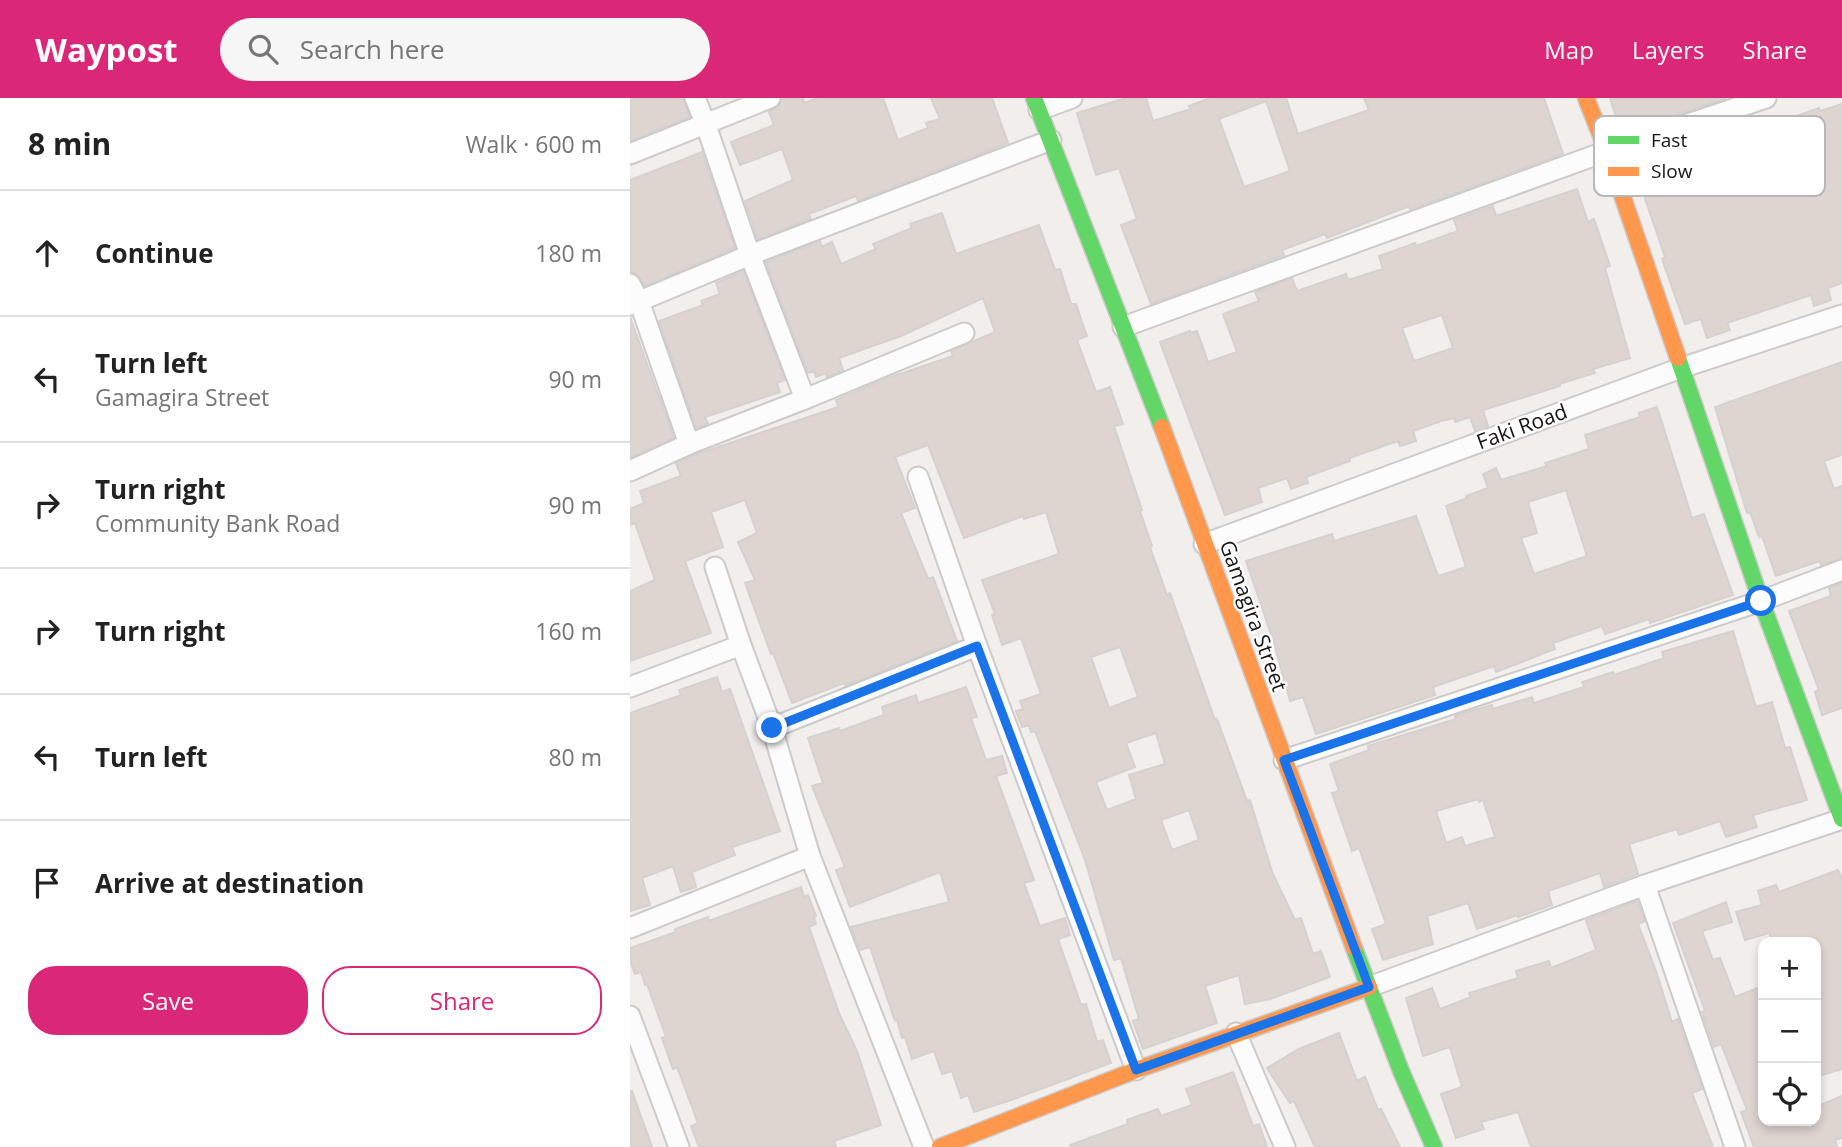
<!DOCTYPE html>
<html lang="en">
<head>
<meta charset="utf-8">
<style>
  body { margin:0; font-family:"Open Sans",sans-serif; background:#f6f6f6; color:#222 }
  .controls { position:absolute; right:21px; bottom:21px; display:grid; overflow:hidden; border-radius:14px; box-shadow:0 4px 10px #0003 }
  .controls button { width:63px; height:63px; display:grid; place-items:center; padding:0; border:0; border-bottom:2px solid #e0e0e0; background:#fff; color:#222; font:35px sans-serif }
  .stop { position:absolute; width:21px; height:21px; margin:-16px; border:5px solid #1a73e8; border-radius:50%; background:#fff }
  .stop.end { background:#1a73e8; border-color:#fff; box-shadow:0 2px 7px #0008 }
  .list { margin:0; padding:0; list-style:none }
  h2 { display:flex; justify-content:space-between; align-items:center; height:91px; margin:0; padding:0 28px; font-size:30px }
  h2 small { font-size:23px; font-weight:400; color:#767676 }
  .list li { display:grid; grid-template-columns:46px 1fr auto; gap:21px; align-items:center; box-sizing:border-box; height:126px; padding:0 28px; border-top:2px solid #e0e0e0 }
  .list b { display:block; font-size:26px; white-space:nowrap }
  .list p { margin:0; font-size:23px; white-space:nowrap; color:#767676 }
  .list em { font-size:23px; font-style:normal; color:#767676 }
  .actions { display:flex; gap:14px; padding:21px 28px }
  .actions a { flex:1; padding:16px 0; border:2px solid #db2777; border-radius:28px; text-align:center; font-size:24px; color:#db2777 }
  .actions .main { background:#db2777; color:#fff }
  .icon { flex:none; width:38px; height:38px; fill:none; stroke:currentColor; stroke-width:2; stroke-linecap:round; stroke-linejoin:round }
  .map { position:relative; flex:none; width:1212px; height:1049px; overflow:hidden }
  header { display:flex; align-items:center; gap:42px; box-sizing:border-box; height:98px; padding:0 35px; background:#db2777; color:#fff }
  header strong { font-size:33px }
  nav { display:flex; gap:38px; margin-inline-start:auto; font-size:24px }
  .search { width:490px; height:63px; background:#f6f6f6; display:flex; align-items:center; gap:18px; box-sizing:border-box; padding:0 24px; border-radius:38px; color:#767676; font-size:26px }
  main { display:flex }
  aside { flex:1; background:#fff }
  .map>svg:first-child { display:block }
</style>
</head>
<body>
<header>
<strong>Waypost</strong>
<div class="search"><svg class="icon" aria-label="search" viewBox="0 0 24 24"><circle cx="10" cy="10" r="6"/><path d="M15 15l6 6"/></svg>Search here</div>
<nav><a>Map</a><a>Layers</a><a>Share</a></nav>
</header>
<main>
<aside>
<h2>8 min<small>Walk · 600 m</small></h2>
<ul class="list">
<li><svg class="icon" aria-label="ahead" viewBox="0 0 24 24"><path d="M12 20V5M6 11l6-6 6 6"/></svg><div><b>Continue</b></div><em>180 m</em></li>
<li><svg class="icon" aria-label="left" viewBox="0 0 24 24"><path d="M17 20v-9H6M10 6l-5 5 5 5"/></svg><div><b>Turn left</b><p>Gamagira Street</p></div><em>90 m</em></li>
<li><svg class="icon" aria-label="right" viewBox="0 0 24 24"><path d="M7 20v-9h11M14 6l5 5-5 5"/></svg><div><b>Turn right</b><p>Community Bank Road</p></div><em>90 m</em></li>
<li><svg class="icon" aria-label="right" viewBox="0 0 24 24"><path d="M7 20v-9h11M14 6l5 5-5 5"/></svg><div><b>Turn right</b></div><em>160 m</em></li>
<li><svg class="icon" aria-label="left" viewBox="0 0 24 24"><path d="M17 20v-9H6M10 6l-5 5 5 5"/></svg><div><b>Turn left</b></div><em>80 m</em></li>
<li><svg class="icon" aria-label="arrive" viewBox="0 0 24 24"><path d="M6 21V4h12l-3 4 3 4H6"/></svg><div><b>Arrive at destination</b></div></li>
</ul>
<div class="actions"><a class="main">Save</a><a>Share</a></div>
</aside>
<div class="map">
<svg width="1212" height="1049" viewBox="0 0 1212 1049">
  <rect width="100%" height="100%" fill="#f1eeec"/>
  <!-- building -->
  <g fill="#ded5d1" stroke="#d4d1cf" stroke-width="2" fill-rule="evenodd">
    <polygon points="0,0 53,0 60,19 0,43"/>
    <polygon points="152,0 173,0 174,5 188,0 253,0 268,42 298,30 296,25 310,21 301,0 362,0 378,45 228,103 226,98 179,116 181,121 128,141 115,103 163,82 152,51 110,67 101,44 144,27 139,14 149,8"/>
    <path d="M496,0H516L523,23L561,11L559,8L580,0H656L668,36L739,12L734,0H914L933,56L780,112L779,108L697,140L695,136L652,152L654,157L521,206L491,127L507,121L489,70L466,77L447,15ZM636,3L660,73L614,89L589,21Z"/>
    <polygon points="980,0 1095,0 1095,1 991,35"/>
    <polygon points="1212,6 1212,185 1198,190 1201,202 1184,208 1181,197 1097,225 1100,232 1077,240 1071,221 1055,226 1032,161 1035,159 1006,74 1044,59 1043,56 1083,42 1121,30 1123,34 1170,19 1169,17 1189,10 1190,13"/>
    <polygon points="72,54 105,150 15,188 7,176 0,174 0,82"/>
    <path d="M947,91L958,124L964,121L980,168L975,170L1000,260L963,271L965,275L929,286L930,288L853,312L858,328L845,333L840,319L825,324L824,320L811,323L783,333L786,343L770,348L768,343L719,360L720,363L676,379L678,385L661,391L657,380L628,390L632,404L595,417L530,244L560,233V235L567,233L578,264L607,254L593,216L629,203L625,194L662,180L667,193L716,176L718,182L753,171L749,158L785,145L786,148L828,133L824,122L863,108L866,118ZM812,217L823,250L784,263L772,230Z"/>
    <path d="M312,115L326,156L409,127L425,172L430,171L441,206H446L453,227L457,238L447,242L466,294L480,289L493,326L484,328L512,412L510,413L522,448L520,449L537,497L540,495L585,622L587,621L617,703L620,702L642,774L665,822L671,820L683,856L691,853L700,879L640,901L615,906L609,877L575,888L587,925L513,951L503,923L509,921L491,860L484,862L455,762L440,723L405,633L401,634L399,627L392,629L386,613L393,611L390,603L411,596L391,540L372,547L362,517L365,516L352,482L429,456L416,414L394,421L393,418L334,440L298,347L265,359L285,410L271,415L298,481L303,479L327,543L215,588L214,585L162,605L143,555L141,556L115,485L125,482L108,444L127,435L115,402L81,414L93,449L55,463L81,535L0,563V493L25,482L5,425L0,427V411L14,405L10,393L51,378L46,365L64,357L208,309L206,302L255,281L323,258L321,253L365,234L353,200L271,238L209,260L213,272L197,279L196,275L186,279L184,273L178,275L136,164L190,143L192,149L202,144L211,166L246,151L243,146L282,130L280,126ZM490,549L508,599L479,610L461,559ZM526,635L535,666L499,677L506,701L477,712L466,684L505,669L496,645ZM559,712L569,742L542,752L531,722Z"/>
    <polygon points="113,173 155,282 147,285 150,294 75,319 78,326 66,330 29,223 73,207 71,203 90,196 86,185"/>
    <polygon points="0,219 44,340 0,360"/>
    <polygon points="1212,264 1212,357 1194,363 1204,391 1212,388 1212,460 1191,467 1190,463 1146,478 1132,438 1129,439 1120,414 1117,415 1085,309"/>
    <path d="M1027,309L1062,420L1074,416L1103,497L1020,525L1019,521L975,536L972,528L923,545L925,551L866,574L864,568L803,589L805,597L686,636L673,599L660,603L644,545L616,463L702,436L704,443L786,418L808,478L836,469L816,408L837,400L836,398L858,390L853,376L866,370L871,382L917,368L915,365L959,351L955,337L1010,319L1009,315ZM936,392L957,458L904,476L891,440L907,435L898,404Z"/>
    <polygon points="1212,485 1212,610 1192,617 1185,594 1189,592 1159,513 1201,498 1199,490"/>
    <path d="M1103,533L1126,609L1142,604L1155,650L1160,649L1177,702L1123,717L1127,729L1096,739L1090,723L1049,737L1047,731L999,746L1008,776L974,789L970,775L918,793L922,807L888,819V817L847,831L838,805L797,818L803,846L753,862L742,831L756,826L729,750L722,753L702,695L709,693L700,666L739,652L738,648L826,621L825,618L830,616L862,607L863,611L902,599L904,605L954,589L952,584L983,574L984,577L1034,560L1032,554ZM848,701L849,704L853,702L865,739L835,748L832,739L816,745L806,713Z"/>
    <polygon points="87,579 92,594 100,591 150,733 102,749 105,757 62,774 66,789 51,794 43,768 12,780 20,807 0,813 0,615 51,597 49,592"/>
    <polygon points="336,589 347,619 341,620 356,662 372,658 377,675 366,678 404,782 394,785 410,828 435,820 440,837 428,841 451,907 456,906 467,944 473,942 481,965 384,1001 344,1014 338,997 331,1000 322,973 312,976 304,953 282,961 275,939 272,940 267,922 265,923 240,849 230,852 221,829 319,804 310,774 220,809 206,772 215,769 182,688 193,685 178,640 209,630 210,633 254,617 252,609 286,597 288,605"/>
    <polygon points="1208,772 1212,781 1212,971 1186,979 1186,844 1143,844 1139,835 1115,842 1106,814 1132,807 1128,793 1146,787 1149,794"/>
    <polygon points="171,789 174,799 178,797 186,818 184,819 186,826 179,829 209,915 227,953 251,1027 204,1043 206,1049 69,1049 61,1028 68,1025 47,969 43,971 32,940 36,939 17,886 15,887 11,874 5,876 0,862 0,850 46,834 45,831 78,819 79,823"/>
    <polygon points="1007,803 1015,823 1008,826 1026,873 1042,924 1048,921 1072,991 1062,995 1083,1049 901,1049 888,1014 851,1024 854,1031 826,1040 811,996 832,989 820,949 793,958 776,900 802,890 810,911 841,899 839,895 888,880 886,873 919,863 921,870 966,852 956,822"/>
    <polygon points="1096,804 1102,824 1072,833 1083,862 1090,860 1105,899 1133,888 1133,1023 1186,1023 1186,1009 1212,998 1212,1040 1205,1042 1207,1049 1124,1049 1111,1014 1117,1012 1091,946 1084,949 1072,914 1075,913 1043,825"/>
    <polygon points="709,935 727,983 735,979 748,1012 751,1011 770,1049 685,1049 664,1003 660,1005 637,970 669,951"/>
    <polygon points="603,974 623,1028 629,1026 637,1049 441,1049 440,1047 498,1026 497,1022 528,1011 531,1018 562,1007 556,991"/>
    <polygon points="0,993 2,993 22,1049 0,1049"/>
  </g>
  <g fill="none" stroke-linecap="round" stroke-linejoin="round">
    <!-- street casing -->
    <g stroke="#cdcac9" stroke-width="23">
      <g id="street">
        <polyline points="65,0 76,27 120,157 175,301"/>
        <polyline points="409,12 442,0"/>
        <polyline points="0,56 140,0"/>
        <polyline points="0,186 9,203 59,346"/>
        <polyline points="0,207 120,157 421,42"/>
        <polyline points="493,229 977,53 1136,0"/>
        <polyline points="0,373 59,346 175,301 334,235"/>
        <polyline points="288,379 347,548 506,972"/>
        <polyline points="574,446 1051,270 1212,217"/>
        <polyline points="85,469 111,547 142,630 180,758 294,1049"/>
        <polyline points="0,589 111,547"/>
        <polyline points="142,630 347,548"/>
        <polyline points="654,662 1131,503 1212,472"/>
        <polyline points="1015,787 1105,1049"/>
        <polyline points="0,830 180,758"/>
        <polyline points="739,889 1015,787 1212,721"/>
        <polyline points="0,918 49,1049"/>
        <polyline points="606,935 655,1049"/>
      </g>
    </g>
    <!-- fast casing -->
    <g stroke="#cdcac9" stroke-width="19">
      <g id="fast">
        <polyline points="404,0 532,329"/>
        <polyline points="1048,260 1131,503 1212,721"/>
        <polyline points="724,850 771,973 804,1049"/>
      </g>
    </g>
    <!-- slow casing -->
    <g stroke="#cdcac9" stroke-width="19">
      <g id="slow">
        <polyline points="956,0 977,53 1048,260"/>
        <polyline points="532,329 724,850"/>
        <polyline points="310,1049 506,972 739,889"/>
      </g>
    </g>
    <!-- street -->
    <use href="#street" stroke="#fdfcfc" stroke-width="19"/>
    <!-- fast -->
    <use href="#fast" stroke="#63d668" stroke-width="16"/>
    <!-- slow -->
    <use href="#slow" stroke="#ff974d" stroke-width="16"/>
  </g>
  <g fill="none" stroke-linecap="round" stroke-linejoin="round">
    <!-- route -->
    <polyline stroke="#1a73e8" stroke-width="9" points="142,630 347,548 506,972 739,889 654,662 1131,503"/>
  </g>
  <g text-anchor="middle" stroke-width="5" stroke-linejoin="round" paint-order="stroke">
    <!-- street labels -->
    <g font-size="21" fill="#161413" stroke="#fff">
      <text transform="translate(892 329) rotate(-20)" y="7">Faki Road</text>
      <text transform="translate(623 518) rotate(70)" y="7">Gamagira Street</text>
    </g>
  </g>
  <!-- legend -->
  <rect x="964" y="18" width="231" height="80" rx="10" fill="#fff" stroke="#b9b8b8" stroke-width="2"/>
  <rect x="978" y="38" width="31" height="8" fill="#63d668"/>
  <rect x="978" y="69" width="31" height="9" fill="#ff974d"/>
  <g font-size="19" fill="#161413">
    <text x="1021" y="49">Fast</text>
    <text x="1021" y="80">Slow</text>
  </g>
</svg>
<div class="controls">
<button>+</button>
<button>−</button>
<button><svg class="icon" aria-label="locate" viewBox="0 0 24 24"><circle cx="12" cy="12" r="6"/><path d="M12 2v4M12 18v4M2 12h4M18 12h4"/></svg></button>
</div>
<div class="stop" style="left:1131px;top:503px"></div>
<div class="stop end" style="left:142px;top:630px"></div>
</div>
</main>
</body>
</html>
